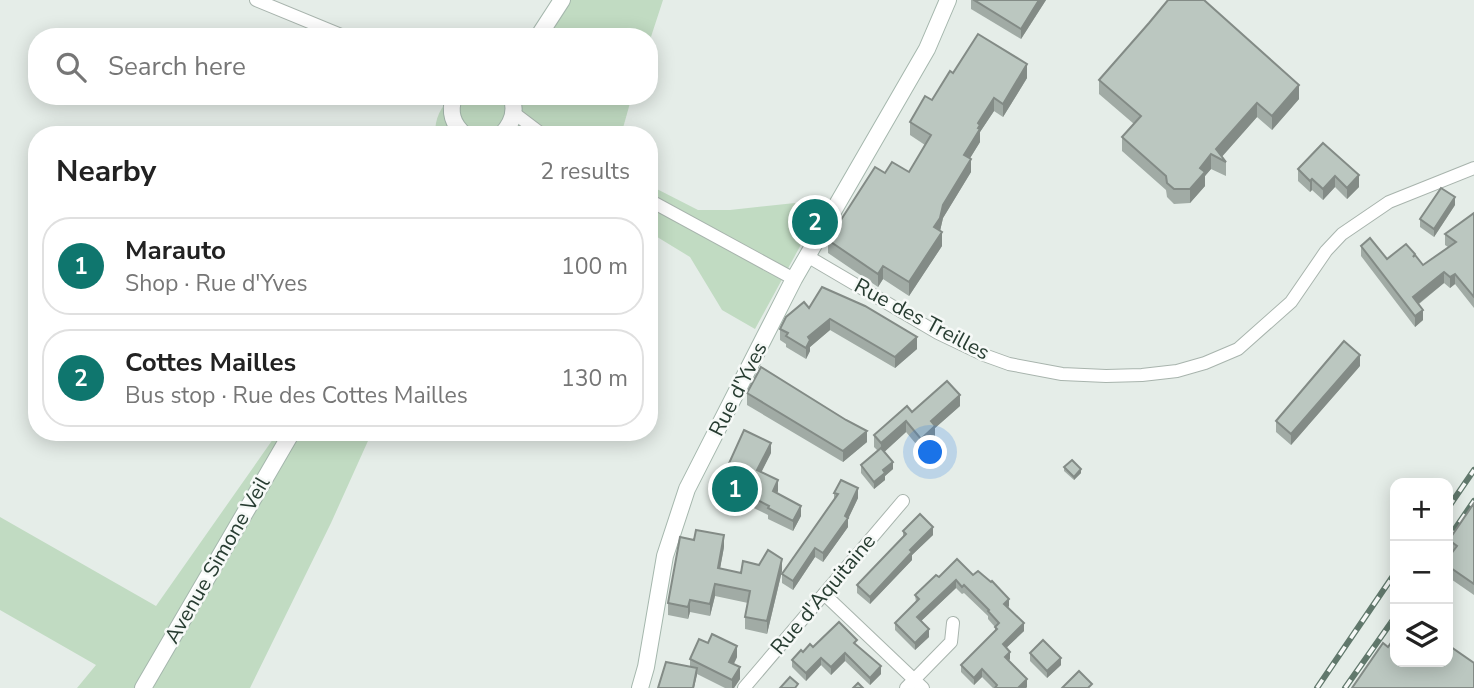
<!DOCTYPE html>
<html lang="en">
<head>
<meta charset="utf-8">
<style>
  body { margin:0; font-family:"Nunito Sans",sans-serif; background:#f2f2f2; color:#222 }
  .controls { position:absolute; right:21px; bottom:21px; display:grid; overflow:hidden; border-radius:14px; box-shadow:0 4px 18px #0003 }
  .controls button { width:63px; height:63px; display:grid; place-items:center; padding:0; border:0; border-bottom:2px solid #e0e0e0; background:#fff; color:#222; font:35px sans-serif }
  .you { position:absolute; left:931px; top:453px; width:24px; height:24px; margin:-18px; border:5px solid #fff; border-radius:50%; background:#1a73e8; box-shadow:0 0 0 10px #1a73e833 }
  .badge { display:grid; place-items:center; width:46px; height:46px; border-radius:50%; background:#0f766e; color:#fff; font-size:23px; font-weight:700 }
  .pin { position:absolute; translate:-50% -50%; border:4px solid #fff; box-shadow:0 2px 7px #0006 }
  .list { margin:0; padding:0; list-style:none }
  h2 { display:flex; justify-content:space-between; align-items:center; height:91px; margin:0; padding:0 28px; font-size:30px }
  h2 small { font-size:23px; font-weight:400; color:#767676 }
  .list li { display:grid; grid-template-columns:46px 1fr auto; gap:21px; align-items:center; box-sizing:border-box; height:98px; margin:0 14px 14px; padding:0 14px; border:2px solid #e0e0e0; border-radius:28px }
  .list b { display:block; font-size:26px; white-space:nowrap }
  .list p { margin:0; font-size:23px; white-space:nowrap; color:#767676 }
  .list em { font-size:23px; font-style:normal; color:#767676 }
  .icon { flex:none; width:38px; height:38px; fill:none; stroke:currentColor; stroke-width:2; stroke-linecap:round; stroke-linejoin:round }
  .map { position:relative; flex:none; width:1474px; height:688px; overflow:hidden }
  .search { position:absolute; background:#fff; box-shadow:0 4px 18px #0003; left:28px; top:28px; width:630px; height:77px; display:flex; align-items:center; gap:18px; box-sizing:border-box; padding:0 24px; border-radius:28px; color:#767676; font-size:26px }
  .panel { position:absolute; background:#fff; box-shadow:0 4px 18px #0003; left:28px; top:126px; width:630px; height:315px; border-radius:28px }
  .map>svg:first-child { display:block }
</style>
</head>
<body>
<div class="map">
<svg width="1474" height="688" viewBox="0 0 1474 688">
  <rect width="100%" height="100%" fill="#e5ede8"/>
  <!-- green -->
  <g fill="#c1dbc2">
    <polygon points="568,0 663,0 649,43 649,37 547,37"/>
    <path d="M453,96H632L621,135H435C435,117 440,108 453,96Z"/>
    <polygon points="649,185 698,210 730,210 795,203 816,217 755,329 722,310 690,257 649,232"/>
    <polygon points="278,432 372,432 331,523 250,688 77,688 96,665 0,610 0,517 156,606"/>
  </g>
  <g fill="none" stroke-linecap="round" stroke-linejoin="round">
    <!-- street casing -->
    <g stroke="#a8b4ad" stroke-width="14">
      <g id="street">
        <polyline points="256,0 346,37"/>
        <polyline points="514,113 543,135"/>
        <polyline points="649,200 794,279"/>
        <polyline points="807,256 938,333 984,355 1009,364 1062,374 1106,376 1142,375 1177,371 1205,363 1238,349 1291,302 1326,251 1342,234 1389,202 1474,168"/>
        <polyline points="824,594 923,688"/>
        <polyline points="744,688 903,501"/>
        <polyline points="906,688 951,642 953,623"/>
      </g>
    </g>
    <!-- secondary casing -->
    <g stroke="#a5b7ad" stroke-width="18">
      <g id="secondary">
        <polyline points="538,37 562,0"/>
        <path d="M454,96C449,112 452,124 465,135"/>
        <path d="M501,135C512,124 517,111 511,96"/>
        <polyline points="143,688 292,432"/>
        <polyline points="640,688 646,667 665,556 687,489 794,279 927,49 948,0"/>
      </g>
    </g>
    <!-- street -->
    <use href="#street" stroke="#fff" stroke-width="12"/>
    <!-- secondary -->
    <use href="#secondary" stroke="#fff" stroke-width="16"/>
    <!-- rail casing -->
    <g stroke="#61786c" stroke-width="6">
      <g id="rail">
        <polyline points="1448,508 1474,470"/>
        <polyline points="1448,539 1474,501"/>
        <polyline points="1317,688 1395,573"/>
        <polyline points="1345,688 1395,617"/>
      </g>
    </g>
    <!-- rail -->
    <use href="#rail" stroke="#f6f9f7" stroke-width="3.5" stroke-dasharray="10" stroke-linecap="butt"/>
  </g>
  <!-- wall -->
  <g fill="#a1aba5">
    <polygon points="971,0 1046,0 1021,39 971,9"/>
    <polygon points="953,73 1027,78 1003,117 994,111 980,132 980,142 970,158 971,172 943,218 940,231 942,246 909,296 883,279 878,287 828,253 828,240 885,173 909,172 925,145 910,135 910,122 932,100"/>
    <polygon points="1099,80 1299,99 1272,130 1257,117 1222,156 1226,162 1226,176 1211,169 1205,176 1205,186 1190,203 1174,204 1167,197 1166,190 1122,151 1122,137 1134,124 1099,94"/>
    <polygon points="1323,143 1359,187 1347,199 1335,187 1323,200 1312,190 1310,192 1298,181 1298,169"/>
    <polygon points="1455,205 1434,237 1420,227 1420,219"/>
    <polygon points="1474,213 1474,308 1455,284 1450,288 1444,283 1419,304 1423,320 1415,327 1361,256 1361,246 1387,259 1415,256 1423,265 1448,247 1445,245 1445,234"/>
    <polygon points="809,308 917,349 895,368 830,330 810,347 810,351 806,359 786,347 786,344 780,340 780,329"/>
    <polygon points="1360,366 1291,445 1276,432 1276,421"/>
    <polygon points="747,393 867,442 843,462 747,405"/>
    <polygon points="960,406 935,428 935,437 921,450 906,432 884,452 893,469 885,476 885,480 874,489 861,473 861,465 878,451 874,447 874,435 912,412"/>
    <polygon points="771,453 761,472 778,491 777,493 801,516 793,531 768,519 768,515 721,492 721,481"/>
    <polygon points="1064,467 1081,473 1074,480 1064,471"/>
    <polygon points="834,493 858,498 848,519 848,527 823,562 815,557 793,590 782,583 782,574 834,500"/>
    <polygon points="1474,503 1474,595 1448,577 1448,558 1452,553 1449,551 1449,540"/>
    <polygon points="903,531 933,535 912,555 912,560 870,604 857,593 857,585 903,537"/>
    <polygon points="724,547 720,568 741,573 782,571 767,634 745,629 745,617 748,603 715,596 710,616 690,612 688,619 668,615 668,603"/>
    <polygon points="973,575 1009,606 1008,608 1024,631 1006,648 1010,659 1008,661 1027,687 1026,688 993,688 982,677 974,685 961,672 961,665 995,631 995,627 988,619 988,616 964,593 962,594 956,588 921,621 929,637 915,650 895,630 895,623 916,602 915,595 939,577"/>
    <polygon points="857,645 881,674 870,685 845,661 831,675 821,665 806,681 792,667 792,660 803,652 813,647"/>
    <polygon points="1030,653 1061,665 1047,678 1030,661"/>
    <polygon points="737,657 734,664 740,679 734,688 725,688 697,674 690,667 690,659"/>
  </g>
  <!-- shaded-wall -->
  <g fill="#838b86">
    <polygon points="1039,0 1046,0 1021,39 1021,29"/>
    <polygon points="1027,64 1027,78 1003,117 1003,104"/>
    <polygon points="1299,85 1299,99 1272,130 1272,116"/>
    <polygon points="994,98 994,111 980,132 980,142 964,168 964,155 978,123"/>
    <polygon points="1257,103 1257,117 1220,159 1216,149"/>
    <polygon points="1211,154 1211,169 1205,176 1205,186 1190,203 1190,189 1200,168"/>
    <polygon points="971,159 971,172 943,218 940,231 934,227 943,205"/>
    <polygon points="1359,175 1359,187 1347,199 1347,188"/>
    <polygon points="1335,176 1335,187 1323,200 1323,189"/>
    <polygon points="1312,179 1312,190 1310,192 1310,181"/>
    <polygon points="1455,197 1455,205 1434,237 1434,229"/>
    <polygon points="942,232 942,246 909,296 909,282"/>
    <polygon points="883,266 883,279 878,287 878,274"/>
    <polygon points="1444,272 1444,283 1413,308 1413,297"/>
    <polygon points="1455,274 1455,284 1450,288 1450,277"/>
    <polygon points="1423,310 1423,320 1415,327 1415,316"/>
    <polygon points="830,319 830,330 810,347 810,351 806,359 806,348 808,337"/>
    <polygon points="917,337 917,349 895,368 895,357"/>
    <polygon points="1360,355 1360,366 1291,445 1291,434"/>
    <polygon points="960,395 960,406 935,428 935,437 921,450 921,439 931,421"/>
    <polygon points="906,421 906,432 881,455 881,443"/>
    <polygon points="867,431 867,442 843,462 843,451"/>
    <polygon points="771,443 771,453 757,481 757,470"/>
    <polygon points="893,462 893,469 885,476 885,480 874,489 874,482 883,470"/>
    <polygon points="1081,469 1081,473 1074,480 1074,477"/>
    <polygon points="778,480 778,491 773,501 773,491"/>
    <polygon points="858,488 858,498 848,519 848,527 823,562 823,553 845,516"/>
    <polygon points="801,506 801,516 793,531 793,521"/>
    <polygon points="933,527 933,535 912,555 912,560 870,604 870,597 910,550"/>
    <polygon points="724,535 724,547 718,580 718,568"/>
    <polygon points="815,548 815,557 793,590 793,581"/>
    <polygon points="782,559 782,571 767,634 767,621"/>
    <polygon points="956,580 956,588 917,625 917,617"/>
    <polygon points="715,584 715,596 710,616 710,604"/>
    <polygon points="1009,599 1009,606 1004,611 1004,604"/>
    <polygon points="690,600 690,612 688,619 688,607"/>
    <polygon points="1024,623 1024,631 1003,651 1003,644"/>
    <polygon points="929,629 929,637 915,650 915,643"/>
    <polygon points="737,646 737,657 729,673 729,662"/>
    <polygon points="1010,652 1010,659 1005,665 1005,657"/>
    <polygon points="845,653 845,661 831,675 831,667"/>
    <polygon points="821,658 821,665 806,681 806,673"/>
    <polygon points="1061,658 1061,665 1047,678 1047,671"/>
    <polygon points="881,666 881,674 870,685 870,678"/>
    <polygon points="740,667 740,679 734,688 732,688 732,680"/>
    <polygon points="697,668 697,675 694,688 693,688"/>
    <polygon points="982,669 982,677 974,685 974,678"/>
    <polygon points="1027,679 1027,687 1026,688 1018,688"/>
  </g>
  <!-- building -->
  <g fill="#bbc7c0" stroke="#838b86" stroke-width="2">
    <polygon points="974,0 1039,0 1021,29"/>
    <polygon points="1168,0 1204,0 1299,85 1272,116 1257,103 1216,149 1226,162 1211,154 1200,168 1205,172 1190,189 1174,189 1167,183 1166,176 1122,137 1141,116 1099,80 1149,23"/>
    <polygon points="978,34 1027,64 1003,104 994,98 978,123 980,125 978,128 980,129 964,155 971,159 943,205 940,218 934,227 942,232 909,282 883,266 878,274 828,240 875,167 885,173 892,162 909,172 931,135 910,122 925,96 932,100 950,71 953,73"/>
    <polygon points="1323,143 1359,175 1347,188 1335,176 1323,189 1312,179 1310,181 1298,169"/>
    <polygon points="1441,188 1455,197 1434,229 1420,219"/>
    <polygon points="1474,213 1474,297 1455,274 1450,277 1444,272 1413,297 1423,310 1415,316 1361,246 1370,238 1387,259 1406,244 1415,254 1413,257 1415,255 1423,265 1456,242 1445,234"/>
    <polygon points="822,287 865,306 917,337 895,357 830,319 808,337 810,340 806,348 786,336 788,333 780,329 786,317 804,302 809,308"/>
    <polygon points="1344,341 1360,355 1291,434 1276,421"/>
    <polygon points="761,367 846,420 867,431 843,451 747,393"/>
    <polygon points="947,381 960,395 931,421 935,426 921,439 906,421 881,443 874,435 907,406 912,412"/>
    <polygon points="744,430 771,443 757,470 778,480 773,491 801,506 793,521 768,508 769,506 721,481"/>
    <polygon points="881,448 893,462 883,470 885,473 874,482 861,465"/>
    <polygon points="1072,460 1081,469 1074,477 1064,467"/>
    <polygon points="841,480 858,488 845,516 848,518 823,553 815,548 793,581 782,574 838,494 834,493"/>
    <polygon points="1474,503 1474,584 1448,566 1448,558 1457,546 1449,540"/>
    <polygon points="920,514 933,527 910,550 912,552 870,597 857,585 906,534 903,531"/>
    <polygon points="696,530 724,535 718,568 741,573 743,561 759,565 768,550 782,559 767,621 745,617 750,591 715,584 710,604 690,600 688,607 668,603 680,537 694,540"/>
    <polygon points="957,559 973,575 978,571 991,582 992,581 1009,599 1004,604 1024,623 1003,644 1010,652 1005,657 1027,679 1018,688 995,688 997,685 982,669 974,678 961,665 997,629 995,627 999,623 988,611 989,610 964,585 962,587 956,580 917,617 929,629 915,643 895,623 919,599 915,595 936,575 939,577"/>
    <polygon points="839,622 857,640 854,643 881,666 870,678 845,653 831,667 821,658 806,673 792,660 801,650 803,652 810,644 813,647"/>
    <polygon points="712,634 737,646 729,662 740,667 732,680 690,659 699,639 708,643"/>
    <polygon points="1395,637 1395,662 1448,662 1448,645 1474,663 1474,688 1352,688 1383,643 1388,647"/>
    <polygon points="1043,640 1061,658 1047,671 1030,653"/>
    <polygon points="666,662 697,668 693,688 658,688"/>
    <polygon points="1079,671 1092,684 1088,688 1062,688"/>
    <polygon points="790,677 798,684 795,688 780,688"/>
    <polygon points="858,683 863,688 853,688"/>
  </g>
  <g text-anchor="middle" stroke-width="5" stroke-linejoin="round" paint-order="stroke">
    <!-- street labels -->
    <g font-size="21" fill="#273c31" stroke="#f6f9f7">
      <text transform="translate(922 319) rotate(28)" y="7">Rue des Treilles</text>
      <text transform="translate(738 389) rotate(-63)" y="7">Rue d'Yves</text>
      <text transform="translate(217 560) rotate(-60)" y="7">Avenue Simone Veil</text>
      <text transform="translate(823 594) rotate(-50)" y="7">Rue d'Aquitaine</text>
    </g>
  </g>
</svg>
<div class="controls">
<button>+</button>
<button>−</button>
<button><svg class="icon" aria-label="layers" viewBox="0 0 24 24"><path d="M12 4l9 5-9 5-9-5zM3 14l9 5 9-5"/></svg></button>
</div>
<div class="you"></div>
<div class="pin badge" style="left:735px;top:489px">1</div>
<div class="pin badge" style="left:815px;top:222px">2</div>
<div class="search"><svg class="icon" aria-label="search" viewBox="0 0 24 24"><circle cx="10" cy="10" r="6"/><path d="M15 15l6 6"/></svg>Search here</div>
<section class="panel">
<h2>Nearby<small>2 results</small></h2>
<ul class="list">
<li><span class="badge">1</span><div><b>Marauto</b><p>Shop · Rue d'Yves</p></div><em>100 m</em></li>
<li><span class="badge">2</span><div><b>Cottes Mailles</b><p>Bus stop · Rue des Cottes Mailles</p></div><em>130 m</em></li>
</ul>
</section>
</div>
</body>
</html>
